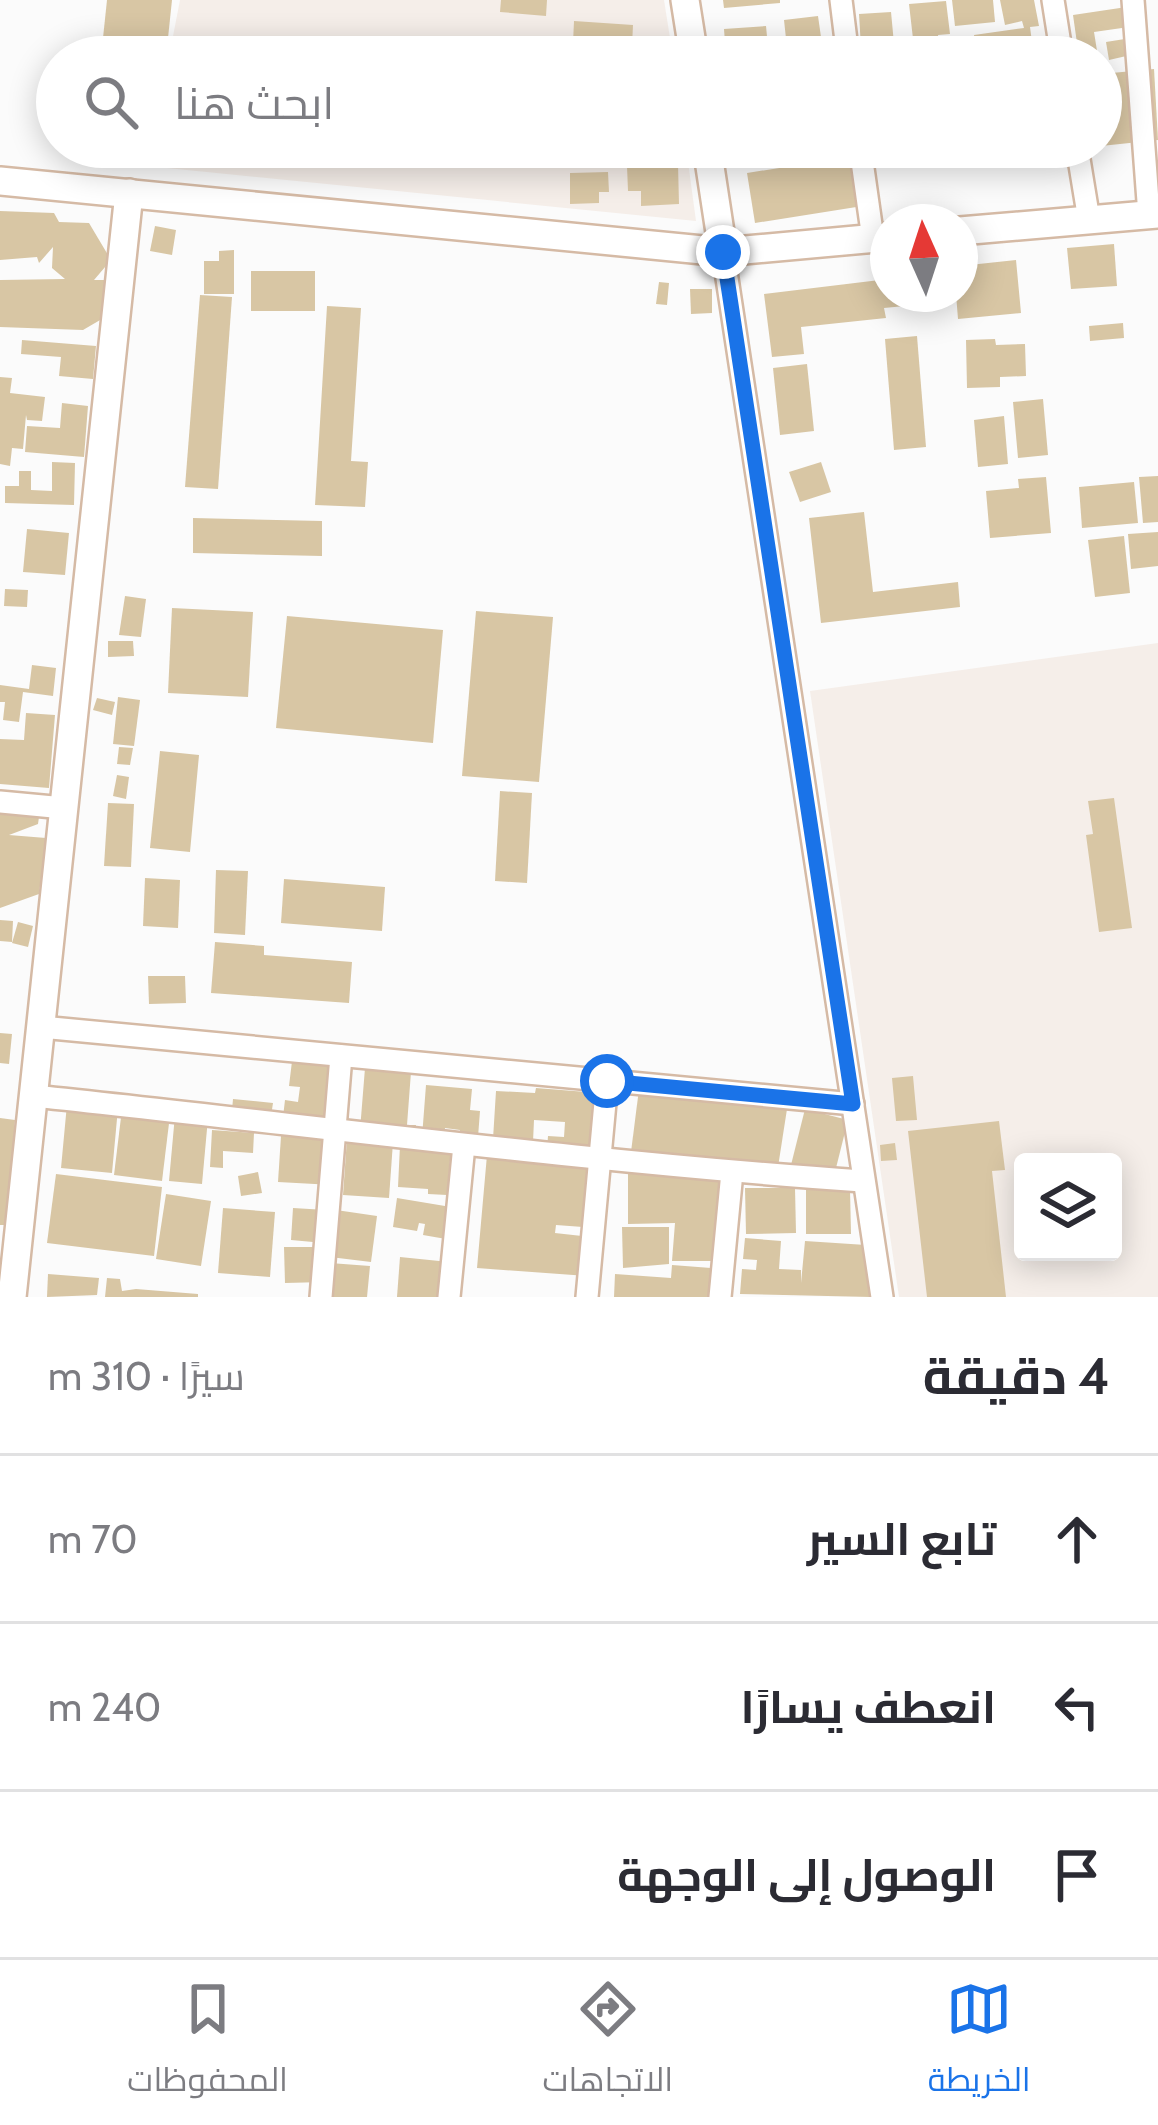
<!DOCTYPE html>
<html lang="ar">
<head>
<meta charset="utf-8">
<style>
  body { margin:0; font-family:Cabin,Cairo,sans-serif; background:#f2f2f3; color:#2b2b33; direction:rtl }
  .controls { position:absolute; right:36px; bottom:36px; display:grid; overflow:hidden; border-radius:12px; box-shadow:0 6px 30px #0003 }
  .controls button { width:108px; height:108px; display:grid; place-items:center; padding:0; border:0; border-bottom:3px solid #e1e1e2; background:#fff; color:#2b2b33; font:60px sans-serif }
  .compass { position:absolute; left:870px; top:204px; width:108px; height:108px; border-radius:50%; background:#fff; box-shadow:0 6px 30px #0003; rotate:357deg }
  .stop { position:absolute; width:36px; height:36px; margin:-27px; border:9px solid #1a73e8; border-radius:50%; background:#fff }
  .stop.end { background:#1a73e8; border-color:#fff; box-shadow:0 3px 12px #0008 }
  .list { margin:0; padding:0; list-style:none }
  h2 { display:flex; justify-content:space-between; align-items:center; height:156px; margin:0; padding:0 48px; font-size:51px }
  h2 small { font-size:39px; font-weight:400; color:#7c7c81 }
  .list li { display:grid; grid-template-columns:78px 1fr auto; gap:36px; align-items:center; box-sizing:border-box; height:168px; padding:0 48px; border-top:3px solid #e1e1e2 }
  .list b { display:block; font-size:45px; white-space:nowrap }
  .list em { font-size:39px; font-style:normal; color:#7c7c81 }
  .icon { flex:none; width:66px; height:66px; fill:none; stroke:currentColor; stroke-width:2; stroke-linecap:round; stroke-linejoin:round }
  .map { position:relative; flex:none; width:1158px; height:1297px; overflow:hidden; direction:ltr }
  .search { position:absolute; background:#fff; box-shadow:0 6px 30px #0003; left:36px; right:36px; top:36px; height:132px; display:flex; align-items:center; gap:30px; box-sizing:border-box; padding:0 42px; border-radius:66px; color:#7c7c81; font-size:45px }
  .sheet { height:660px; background:#fff }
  nav { display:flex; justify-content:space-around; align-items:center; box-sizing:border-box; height:168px; border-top:3px solid #e1e1e2; background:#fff; font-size:33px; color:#7c7c81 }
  nav a { display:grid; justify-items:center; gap:6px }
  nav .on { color:#1a73e8 }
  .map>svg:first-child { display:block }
</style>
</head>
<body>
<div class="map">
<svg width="1158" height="1297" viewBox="0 0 1158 1297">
  <rect width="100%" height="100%" fill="#fbfbfb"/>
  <!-- built -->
  <g fill="#f5eee9" fill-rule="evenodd">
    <polygon points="180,0 664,0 673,57 169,57"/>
    <polygon points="151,147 686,147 696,221 147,166"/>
    <path d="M1158,643V1297H899L810,691ZM1023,1162H1113V1252H1023Z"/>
  </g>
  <!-- building -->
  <g fill="#d8c6a4">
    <polygon points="107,0 172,0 166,57 101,57"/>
    <polygon points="501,0 547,0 546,16 500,12"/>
    <polygon points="723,0 780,0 780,3 724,8"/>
    <polygon points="952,0 993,0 995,22 955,26"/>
    <polygon points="1000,0 1034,0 1039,26 1030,27 1034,57 1022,57 1021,46 1006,48 1008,57 977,57 974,35 1024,28 1022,21 1005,25"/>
    <polygon points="946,1 950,34 938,35 940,54 915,56 909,4"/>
    <polygon points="1140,5 1143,25 1094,32 1098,57 1079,57 1073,15"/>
    <polygon points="891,12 894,44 861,47 859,14"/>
    <polygon points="818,16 821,37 807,38 809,57 788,57 784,20"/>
    <polygon points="574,21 633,25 632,46 573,43"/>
    <polygon points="766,26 769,57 726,57 724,29"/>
    <polygon points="964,37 967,57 950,57 947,39"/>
    <polygon points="1131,38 1135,54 1109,60 1106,42"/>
    <polygon points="1154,69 1158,140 1101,146 1101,74"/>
    <polygon points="800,147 859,147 860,154 801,159"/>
    <polygon points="885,147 929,147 930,164 887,168"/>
    <polygon points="953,147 986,147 988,161 955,164"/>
    <polygon points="1002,147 1065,147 1066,155 1003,162"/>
    <polygon points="861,155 869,205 755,223 747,173"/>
    <polygon points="678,164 679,204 641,206 641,191 628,191 627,166"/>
    <polygon points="608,172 609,192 599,192 599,203 570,204 570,173"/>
    <polygon points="0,211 54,213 59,222 89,223 111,260 94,280 108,280 107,316 83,330 0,327 0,280 65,279 52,268 53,247 39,263 37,257 0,260"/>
    <polygon points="155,226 176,230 172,255 150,251"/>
    <polygon points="1114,244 1117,286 1071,289 1067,248"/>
    <polygon points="234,250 234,294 204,294 204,261 219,261 219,251"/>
    <polygon points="1016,260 1021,313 958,319 956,294 960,294 960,266"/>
    <rect x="251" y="271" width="64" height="40"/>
    <polygon points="888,279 888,294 914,294 915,305 884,308 886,318 801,327 804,354 772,357 764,294"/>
    <polygon points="659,282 669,283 667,305 656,304"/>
    <polygon points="690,289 712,289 712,313 691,314"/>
    <polygon points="200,295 232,297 218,489 185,487"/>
    <polygon points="327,306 361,308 351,461 368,462 365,507 315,505"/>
    <polygon points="1123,323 1124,338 1090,341 1089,326"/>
    <polygon points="917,336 926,447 894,450 885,339"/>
    <polygon points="995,339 996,345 1025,344 1026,376 1000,377 1000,387 967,388 966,340"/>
    <polygon points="22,340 96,346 93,379 59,376 61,357 21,354"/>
    <polygon points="807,364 814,431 780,435 773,368"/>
    <polygon points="0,377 12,378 10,393 45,397 42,421 27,420 26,415 23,449 12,448 10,466 0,464"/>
    <polygon points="1043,399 1048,455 1018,458 1013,402"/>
    <polygon points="62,403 88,406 84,457 25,452 27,426 60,428"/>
    <polygon points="1004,416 1008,464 978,467 974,420"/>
    <polygon points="52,462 75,463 74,505 5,503 5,486 19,486 19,471 31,471 31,490 52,491"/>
    <polygon points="821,462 831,492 800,502 789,472"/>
    <polygon points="1158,476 1158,522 1143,523 1139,477"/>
    <polygon points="1046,477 1051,533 990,538 986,491 1019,488 1018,479"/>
    <polygon points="1134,482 1138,523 1082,528 1079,487"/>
    <polygon points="864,512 873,592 958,582 960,607 821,623 809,518"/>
    <polygon points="193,518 322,521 322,556 193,553"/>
    <polygon points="27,529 69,533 65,575 23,572"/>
    <polygon points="1158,532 1158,566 1131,569 1128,534"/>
    <polygon points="1124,536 1130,593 1095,597 1088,540"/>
    <polygon points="5,589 28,590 27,607 4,606"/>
    <polygon points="125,596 146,599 141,637 119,635"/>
    <polygon points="172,608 253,612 248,697 168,693"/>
    <polygon points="476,611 553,617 539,782 462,776"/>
    <polygon points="287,616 443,630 433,743 276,728"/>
    <polygon points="108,641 133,641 134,656 108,657"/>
    <polygon points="32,665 56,668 53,696 23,692 19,722 3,720 5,702 0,702 0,685 29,689"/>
    <polygon points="118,697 140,700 134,746 113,744"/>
    <polygon points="97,698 115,702 112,715 93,710"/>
    <polygon points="26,713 55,715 49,788 0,784 0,739 24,740"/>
    <polygon points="119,747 133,748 130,765 117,764"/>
    <polygon points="160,751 199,755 190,852 150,848"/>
    <polygon points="117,775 129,777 126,799 113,796"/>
    <polygon points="500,791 532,793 527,883 495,881"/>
    <polygon points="1114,798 1132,928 1099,932 1086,835 1093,834 1088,801"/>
    <polygon points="108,803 134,804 131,867 104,866"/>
    <polygon points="0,805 40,810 38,824 9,835 46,838 39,894 0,908"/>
    <polygon points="216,870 248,871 245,935 214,933"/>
    <polygon points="145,878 180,880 178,928 143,926"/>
    <polygon points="284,879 385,887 382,931 281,923"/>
    <polygon points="0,920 13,921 12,942 0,941"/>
    <polygon points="18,922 33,926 28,947 12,943"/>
    <polygon points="215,942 264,946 264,955 352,962 349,1003 211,993"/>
    <polygon points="148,976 185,976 186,1003 149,1004"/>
    <polygon points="0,1033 12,1034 9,1064 0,1063"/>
    <polygon points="293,1053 339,1058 331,1131 231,1121 233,1099 273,1103 271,1116 283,1117 285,1100 298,1102 300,1087 289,1086"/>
    <polygon points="365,1068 411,1072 407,1125 416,1125 415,1134 360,1130"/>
    <polygon points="913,1076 917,1120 896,1121 892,1078"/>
    <polygon points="426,1085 472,1089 470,1110 480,1111 478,1137 459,1135 460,1130 445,1128 444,1139 422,1137"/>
    <polygon points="536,1088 599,1093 595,1152 547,1149 548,1136 564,1137 565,1122 534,1120 533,1142 493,1139 496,1091 535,1093"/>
    <polygon points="639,1089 787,1109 778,1167 631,1152"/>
    <polygon points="67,1104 118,1108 112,1173 61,1168"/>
    <polygon points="122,1109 170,1115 162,1181 114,1175"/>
    <polygon points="805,1109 848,1120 833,1180 790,1169"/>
    <polygon points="175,1115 208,1118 202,1184 169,1181"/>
    <polygon points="0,1118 15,1120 7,1225 0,1225"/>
    <polygon points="999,1121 1005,1170 992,1171 1006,1297 927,1297 908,1131"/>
    <polygon points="212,1130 254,1133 253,1153 223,1151 223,1168 210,1167"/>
    <polygon points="281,1136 326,1139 333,1185 278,1182"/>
    <polygon points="347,1139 393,1142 389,1198 343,1195"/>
    <polygon points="895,1143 897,1160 881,1161 880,1145"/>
    <polygon points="400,1145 451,1149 447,1195 428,1194 428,1189 398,1187"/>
    <polygon points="487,1155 589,1163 583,1227 556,1225 555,1233 591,1237 587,1276 477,1268"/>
    <polygon points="258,1172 262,1193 241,1196 238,1176"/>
    <polygon points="736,1173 725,1261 672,1261 675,1223 628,1224 628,1174"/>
    <polygon points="56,1174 162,1187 154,1256 47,1243"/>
    <polygon points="745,1188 795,1188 796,1233 746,1234"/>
    <polygon points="850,1189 851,1234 806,1234 806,1190"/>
    <polygon points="166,1194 211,1201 201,1266 156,1259"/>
    <polygon points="397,1198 451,1207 446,1239 423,1235 425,1224 419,1223 417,1231 393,1227"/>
    <polygon points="223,1208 275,1212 270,1277 218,1273"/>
    <polygon points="293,1208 326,1210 324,1243 291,1240"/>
    <polygon points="336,1210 377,1216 371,1262 330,1257"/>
    <polygon points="622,1227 669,1227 669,1264 623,1268"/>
    <polygon points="745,1238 781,1241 779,1269 801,1270 801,1283 805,1241 866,1245 871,1297 740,1294 742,1269 756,1270 757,1260 743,1259"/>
    <polygon points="284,1247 323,1247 324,1282 285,1283"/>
    <polygon points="400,1257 449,1262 446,1297 397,1297"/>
    <polygon points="330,1263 370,1266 367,1297 328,1297"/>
    <polygon points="672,1265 724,1269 722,1297 614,1297 615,1274 671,1278"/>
    <polygon points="48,1274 99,1278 97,1295 47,1297"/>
    <polygon points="107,1278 120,1279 122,1291 136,1289 198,1294 198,1297 105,1297"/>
  </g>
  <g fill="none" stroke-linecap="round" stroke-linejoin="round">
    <!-- minor casing -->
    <g stroke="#d5baa5" stroke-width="26">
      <g id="minor">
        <polyline points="841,0 848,57"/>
        <polyline points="1053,0 1062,57"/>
        <polyline points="1133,0 1149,215"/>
        <polyline points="860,147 873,239"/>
        <polyline points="1077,147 1089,220"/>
        <polyline points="723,252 882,1297"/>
        <polyline points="0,802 64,808"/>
        <polyline points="41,1027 853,1104"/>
        <path d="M34,1096C310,1125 585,1162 862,1181"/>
        <polyline points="321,1297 341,1056"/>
        <polyline points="449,1297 464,1145"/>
        <polyline points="587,1297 607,1081"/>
        <polyline points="720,1297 732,1172"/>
      </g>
    </g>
    <!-- tertiary casing -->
    <g stroke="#d5baa5" stroke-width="32">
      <g id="tertiary">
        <polyline points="685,0 694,57"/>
        <polyline points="707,147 723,252"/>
        <polyline points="0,181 723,252 888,237"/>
        <polyline points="960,231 1158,214"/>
        <polyline points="12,1297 129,193"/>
      </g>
    </g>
    <!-- minor -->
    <use href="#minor" stroke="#fff" stroke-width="21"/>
    <!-- tertiary -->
    <use href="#tertiary" stroke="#fff" stroke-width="27"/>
  </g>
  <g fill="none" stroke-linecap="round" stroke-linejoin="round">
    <!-- route -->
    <polyline stroke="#1a73e8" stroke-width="15" points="607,1081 853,1104 723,252"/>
  </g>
</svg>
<div class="controls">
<button><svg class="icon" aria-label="layers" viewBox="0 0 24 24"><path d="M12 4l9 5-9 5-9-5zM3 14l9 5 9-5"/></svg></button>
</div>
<svg class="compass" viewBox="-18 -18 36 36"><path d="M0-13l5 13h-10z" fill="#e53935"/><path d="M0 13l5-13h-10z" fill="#7c7c81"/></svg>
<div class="stop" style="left:607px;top:1081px"></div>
<div class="stop end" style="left:723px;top:252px"></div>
<div class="search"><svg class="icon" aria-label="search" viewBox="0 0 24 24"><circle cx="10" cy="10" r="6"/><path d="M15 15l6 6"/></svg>ابحث هنا</div>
</div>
<section class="sheet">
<h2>4 دقيقة<small>سيرًا · 310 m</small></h2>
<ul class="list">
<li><svg class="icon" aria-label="ahead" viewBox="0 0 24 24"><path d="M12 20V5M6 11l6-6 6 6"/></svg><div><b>تابع السير</b></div><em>70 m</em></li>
<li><svg class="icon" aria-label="left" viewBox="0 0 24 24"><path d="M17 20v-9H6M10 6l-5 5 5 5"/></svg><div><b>انعطف يسارًا</b></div><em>240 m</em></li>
<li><svg class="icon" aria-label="arrive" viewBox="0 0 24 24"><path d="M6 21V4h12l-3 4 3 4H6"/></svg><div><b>الوصول إلى الوجهة</b></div></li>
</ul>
</section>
<nav>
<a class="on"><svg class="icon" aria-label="map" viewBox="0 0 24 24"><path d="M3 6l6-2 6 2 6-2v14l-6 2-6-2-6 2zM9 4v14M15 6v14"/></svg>الخريطة</a>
<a><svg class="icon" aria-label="directions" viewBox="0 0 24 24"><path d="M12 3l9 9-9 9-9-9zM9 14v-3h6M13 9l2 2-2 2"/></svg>الاتجاهات</a>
<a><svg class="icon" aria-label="saved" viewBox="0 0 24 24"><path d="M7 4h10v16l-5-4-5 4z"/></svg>المحفوظات</a>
</nav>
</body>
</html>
